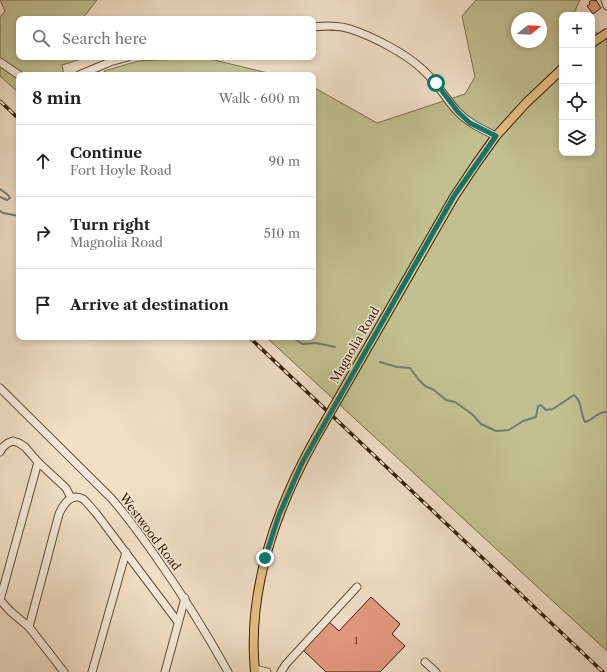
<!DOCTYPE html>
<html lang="en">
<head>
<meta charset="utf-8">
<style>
  body { margin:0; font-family:"Libre Caslon Text",serif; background:#f6f6f6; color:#222 }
  .controls { position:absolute; right:12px; top:12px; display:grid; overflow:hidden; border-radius:8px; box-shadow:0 2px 6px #0003 }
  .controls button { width:36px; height:36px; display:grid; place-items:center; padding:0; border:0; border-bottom:1px solid #e0e0e0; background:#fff; color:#222; font:20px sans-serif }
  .compass { position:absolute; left:511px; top:12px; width:36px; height:36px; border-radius:50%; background:#fff; box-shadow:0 2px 6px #0003; rotate:72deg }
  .stop { position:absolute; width:12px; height:12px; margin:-9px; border:3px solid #0f766e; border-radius:50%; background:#fff }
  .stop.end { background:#0f766e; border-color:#fff; box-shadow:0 1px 4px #0008 }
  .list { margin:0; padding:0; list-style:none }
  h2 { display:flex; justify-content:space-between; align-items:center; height:52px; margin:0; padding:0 16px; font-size:17px }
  h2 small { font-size:13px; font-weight:400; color:#767676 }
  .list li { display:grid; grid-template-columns:26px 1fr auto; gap:12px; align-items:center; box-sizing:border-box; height:72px; padding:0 16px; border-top:1px solid #e0e0e0 }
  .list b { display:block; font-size:15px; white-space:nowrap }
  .list p { margin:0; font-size:13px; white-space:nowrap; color:#767676 }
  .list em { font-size:13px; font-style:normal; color:#767676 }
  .icon { flex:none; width:22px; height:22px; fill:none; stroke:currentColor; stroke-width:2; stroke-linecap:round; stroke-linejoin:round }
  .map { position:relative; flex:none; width:607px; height:672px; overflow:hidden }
  .search { position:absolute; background:#fff; box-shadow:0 2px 6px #0003; left:16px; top:16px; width:300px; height:44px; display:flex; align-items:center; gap:10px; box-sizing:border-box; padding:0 14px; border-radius:8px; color:#767676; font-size:15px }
  .panel { position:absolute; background:#fff; box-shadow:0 2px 6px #0003; left:16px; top:72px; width:300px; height:268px; border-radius:8px }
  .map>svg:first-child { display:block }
</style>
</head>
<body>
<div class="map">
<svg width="607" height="672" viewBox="0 0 607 672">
  <rect width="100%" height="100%" fill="#f1e0c8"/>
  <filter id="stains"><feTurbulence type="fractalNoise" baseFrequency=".005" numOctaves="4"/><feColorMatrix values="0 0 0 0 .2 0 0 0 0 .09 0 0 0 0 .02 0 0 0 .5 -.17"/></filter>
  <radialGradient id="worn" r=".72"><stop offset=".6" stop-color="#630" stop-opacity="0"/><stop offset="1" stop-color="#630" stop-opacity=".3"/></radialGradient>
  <!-- green -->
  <g fill="#c2c091" stroke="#7d6e4a" fill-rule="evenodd">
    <polygon points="0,0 97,0 82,19 19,19 19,57 88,57 62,65 64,75 19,75 19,93 0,76 0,17 5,11"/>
    <path d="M476,0H580L573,15H562V153H592V30L607,39V651L266,337H313V87L377,123L465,94L475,77L462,16ZM517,18H541V42H517Z"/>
    <polygon points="206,58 276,75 107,75 104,71 138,61"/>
  </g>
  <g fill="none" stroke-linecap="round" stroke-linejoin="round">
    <!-- stream -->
    <g stroke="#747c73" stroke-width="2">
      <polyline points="0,189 8,195 10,198 7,200 0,197"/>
      <polyline points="0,211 3,213 19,216"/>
      <polyline points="292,337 302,344 316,343 335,347"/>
      <path d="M380,362L397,367L410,368L419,380L425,386L434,390L446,400L455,402L472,414L481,424L496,431L509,430L523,421L536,417L538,406L541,405L546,410L553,409L574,395C583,403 580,413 585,422C594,420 597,411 607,412"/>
    </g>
  </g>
  <!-- building -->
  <g fill="#e59981" stroke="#381d04">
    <polygon points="592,0 594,1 596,0 601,8 593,14 587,6 590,4 589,2"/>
    <polygon points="371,597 400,624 392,634 405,646 380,672 326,672 303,650 329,622 339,631"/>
  </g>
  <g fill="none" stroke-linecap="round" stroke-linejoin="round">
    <!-- minor casing -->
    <g stroke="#664e35" stroke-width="9">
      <g id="minor">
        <polyline points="605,0 607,6"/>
        <path d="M313,27C325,26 338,25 350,29C372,36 405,53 422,69C436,81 445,98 457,111C468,123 482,129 496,136"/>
        <polyline points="0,62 19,75"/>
        <polyline points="79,75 110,62 128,57"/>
        <path d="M0,388L111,498C128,517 142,537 156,557C182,594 206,632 228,672"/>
        <polyline points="0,452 3,447 8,443 13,441 19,443 25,447 38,462 66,488 71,498"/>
        <polyline points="0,600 38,462"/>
        <polyline points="0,600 10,611 29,627 64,672"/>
        <path d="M29,627L59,514C63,505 71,492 83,499C87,502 92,509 96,513L178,622"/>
        <polyline points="425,662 436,672"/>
        <polyline points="255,669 267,672"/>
        <polyline points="92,672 126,552"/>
        <polyline points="165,672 185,598"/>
        <polyline points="281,672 286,664 357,587"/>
      </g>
    </g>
    <!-- major casing -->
    <g stroke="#381d04" stroke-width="10">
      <g id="major">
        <polyline points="592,43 607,33"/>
        <polyline points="349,380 454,197 476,164 496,136 526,103 562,69"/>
        <path d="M255,672C247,590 276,509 315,439"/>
      </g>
    </g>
    <!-- minor -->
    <use href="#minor" stroke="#f6ebdb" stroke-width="7"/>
    <!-- major -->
    <use href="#major" stroke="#e8c084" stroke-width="8"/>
    <!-- rail casing -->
    <g stroke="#381d04" stroke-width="3.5">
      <g id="rail">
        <polyline points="0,101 19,119"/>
        <polyline points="249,337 603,672"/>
      </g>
    </g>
    <!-- rail -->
    <use href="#rail" stroke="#f6ebdb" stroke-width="2" stroke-dasharray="6" stroke-linecap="butt"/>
    <!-- major-bridge casing -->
    <g stroke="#381d04" stroke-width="10" stroke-linecap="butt">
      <polyline id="major-bridge" points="315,439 349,380"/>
    </g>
    <!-- major-bridge -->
    <use href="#major-bridge" stroke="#e8c084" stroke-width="8"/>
  </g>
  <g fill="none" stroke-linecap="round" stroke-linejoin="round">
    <!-- route -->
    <polyline stroke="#0f766e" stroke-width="5" points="265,558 279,515 302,463 454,196 496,136 470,123 458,112 436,83"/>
  </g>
  <g text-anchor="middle" stroke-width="3" stroke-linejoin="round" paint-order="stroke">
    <!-- number labels -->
    <g font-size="10" fill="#633c23">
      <text x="356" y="644">1</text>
    </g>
    <!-- street labels -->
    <g font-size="12" fill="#381d04" stroke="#f6ebdb">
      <text transform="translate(355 345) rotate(-60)" y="4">Magnolia Road</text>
      <text transform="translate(150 532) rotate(53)" y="4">Westwood Road</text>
    </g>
  </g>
  <rect width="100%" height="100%" filter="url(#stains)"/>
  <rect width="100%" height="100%" fill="url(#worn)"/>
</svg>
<div class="controls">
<button>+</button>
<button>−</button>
<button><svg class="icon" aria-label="locate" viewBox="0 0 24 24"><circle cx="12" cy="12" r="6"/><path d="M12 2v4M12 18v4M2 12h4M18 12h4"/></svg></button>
<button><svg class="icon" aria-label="layers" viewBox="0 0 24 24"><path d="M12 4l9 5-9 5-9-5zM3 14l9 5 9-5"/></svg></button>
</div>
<svg class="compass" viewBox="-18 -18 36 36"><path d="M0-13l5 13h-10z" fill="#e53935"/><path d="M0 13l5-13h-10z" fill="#767676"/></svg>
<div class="stop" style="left:436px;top:83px"></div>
<div class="stop end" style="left:265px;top:558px"></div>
<div class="search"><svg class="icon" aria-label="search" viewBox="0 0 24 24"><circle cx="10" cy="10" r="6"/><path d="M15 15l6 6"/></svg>Search here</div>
<section class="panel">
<h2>8 min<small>Walk · 600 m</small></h2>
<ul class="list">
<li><svg class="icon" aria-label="ahead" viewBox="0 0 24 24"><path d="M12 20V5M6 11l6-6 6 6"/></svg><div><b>Continue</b><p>Fort Hoyle Road</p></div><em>90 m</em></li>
<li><svg class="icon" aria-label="right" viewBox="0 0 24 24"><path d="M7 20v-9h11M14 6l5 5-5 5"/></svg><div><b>Turn right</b><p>Magnolia Road</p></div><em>510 m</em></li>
<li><svg class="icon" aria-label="arrive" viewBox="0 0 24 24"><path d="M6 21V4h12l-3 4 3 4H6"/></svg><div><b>Arrive at destination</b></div></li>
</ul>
</section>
</div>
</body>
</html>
